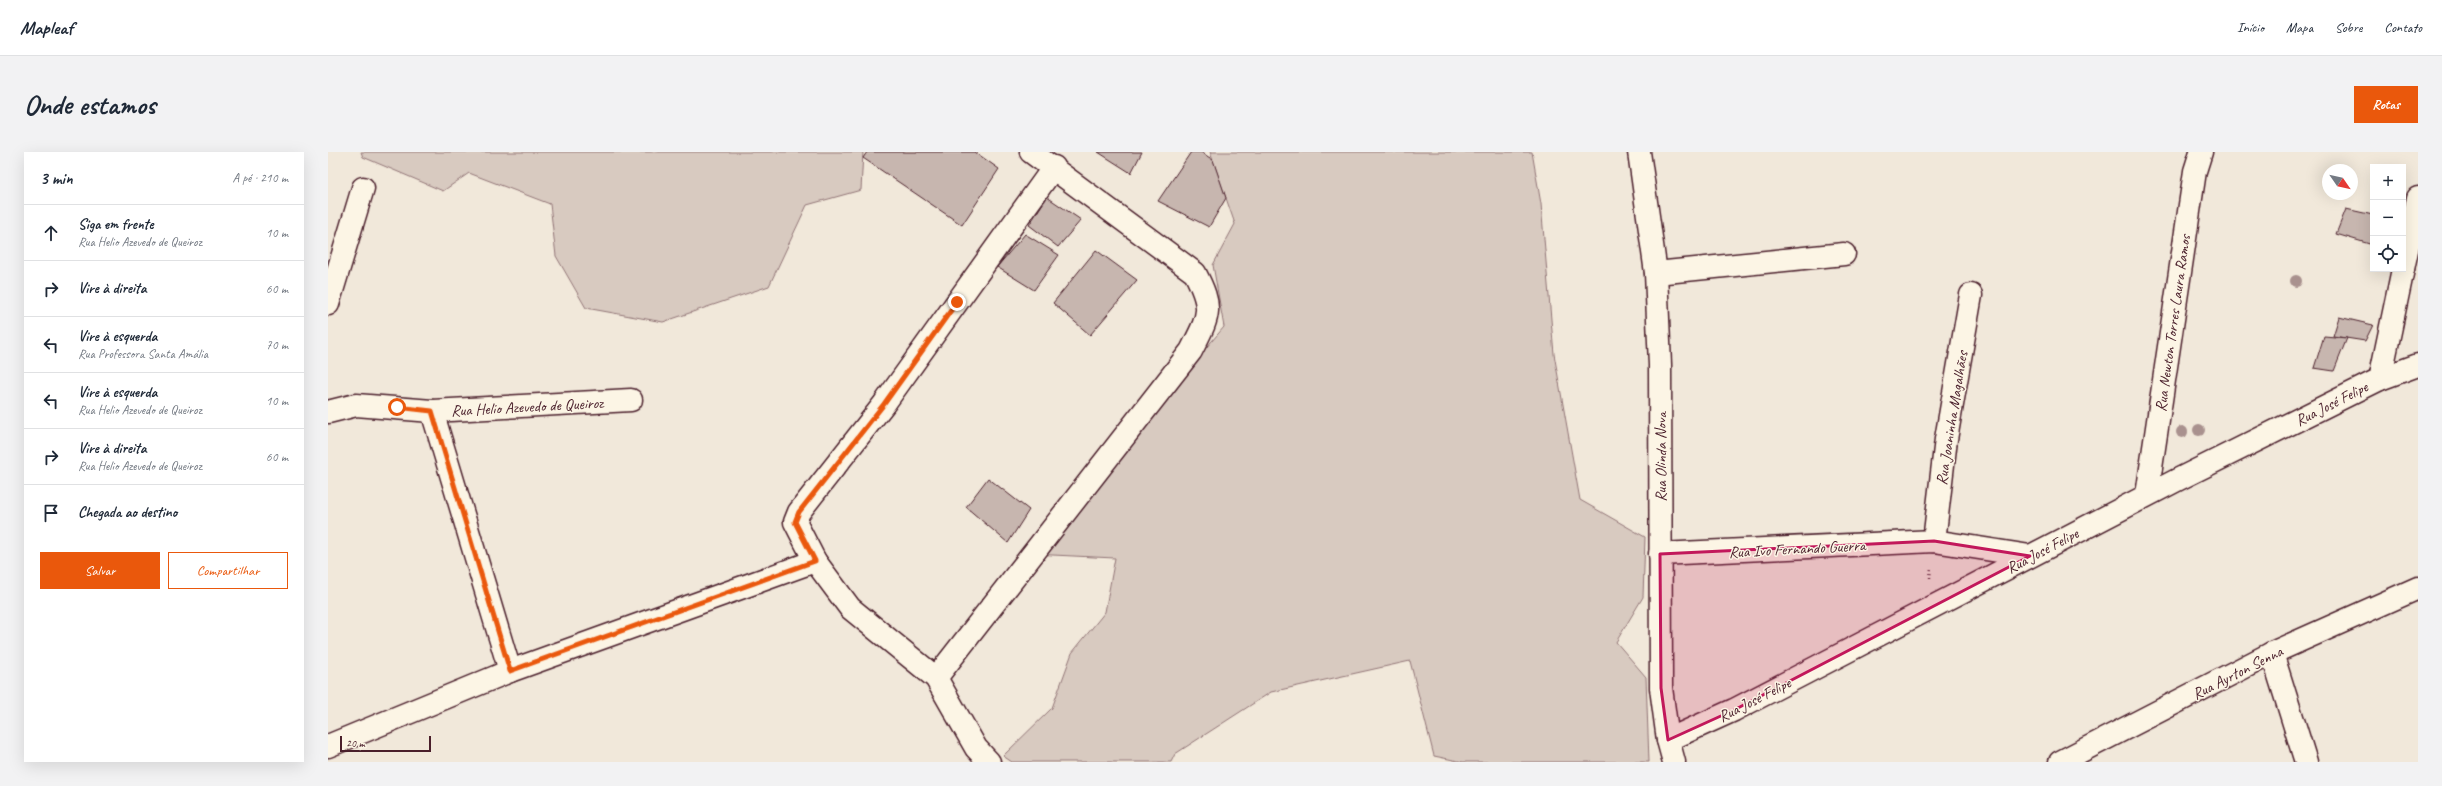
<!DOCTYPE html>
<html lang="pt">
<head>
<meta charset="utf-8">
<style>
  body { margin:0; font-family:Caveat,sans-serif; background:#f2f2f3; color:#1f2937 }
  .controls { position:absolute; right:12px; top:12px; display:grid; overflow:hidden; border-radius:0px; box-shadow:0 4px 16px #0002 }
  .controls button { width:36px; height:36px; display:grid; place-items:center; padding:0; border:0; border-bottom:1px solid #e0e1e3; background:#fff; color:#1f2937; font:20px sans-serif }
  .compass { position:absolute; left:1994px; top:12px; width:36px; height:36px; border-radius:50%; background:#fff; box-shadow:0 4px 16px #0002; rotate:124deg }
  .scale { position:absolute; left:12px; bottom:10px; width:91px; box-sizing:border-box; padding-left:4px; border:2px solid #4a1f2b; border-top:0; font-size:11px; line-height:14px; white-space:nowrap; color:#4a1f2b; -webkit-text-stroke:3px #fcf5e5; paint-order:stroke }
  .stop { position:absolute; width:12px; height:12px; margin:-9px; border:3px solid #ea580c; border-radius:50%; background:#fff }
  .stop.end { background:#ea580c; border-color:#fff; box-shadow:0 1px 4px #0008 }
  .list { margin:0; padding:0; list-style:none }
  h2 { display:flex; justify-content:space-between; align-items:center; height:52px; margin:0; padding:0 16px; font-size:17px }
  h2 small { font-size:13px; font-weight:400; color:#747a83 }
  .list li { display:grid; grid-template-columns:26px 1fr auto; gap:12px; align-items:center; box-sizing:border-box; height:56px; padding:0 16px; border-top:1px solid #e0e1e3 }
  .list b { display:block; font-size:15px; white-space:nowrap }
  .list p { margin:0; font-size:13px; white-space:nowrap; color:#747a83 }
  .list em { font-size:13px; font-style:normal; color:#747a83 }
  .actions { display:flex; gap:8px; padding:12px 16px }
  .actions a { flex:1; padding:9px 0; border:1px solid #ea580c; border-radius:0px; text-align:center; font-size:14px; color:#ea580c }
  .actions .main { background:#ea580c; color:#fff }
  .icon { flex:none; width:22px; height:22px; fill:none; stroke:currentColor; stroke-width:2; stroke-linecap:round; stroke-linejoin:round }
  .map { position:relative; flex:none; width:2090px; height:610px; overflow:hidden; border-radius:0px }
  header { display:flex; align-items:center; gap:24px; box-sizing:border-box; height:56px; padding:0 20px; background:#fff; border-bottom:1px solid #e0e1e3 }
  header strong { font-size:19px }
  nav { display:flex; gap:22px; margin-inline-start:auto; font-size:14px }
  .intro { display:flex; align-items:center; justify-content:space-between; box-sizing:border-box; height:96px; padding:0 24px }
  h1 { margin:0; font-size:28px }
  .button { padding:10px 18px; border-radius:0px; background:#ea580c; color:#fff; font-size:14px; font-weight:700 }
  main { display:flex; gap:24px; padding:0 24px }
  aside { flex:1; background:#fff; border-radius:0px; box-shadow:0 4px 16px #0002 }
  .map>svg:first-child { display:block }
</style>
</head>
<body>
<header>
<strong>Mapleaf</strong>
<nav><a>Início</a><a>Mapa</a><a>Sobre</a><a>Contato</a></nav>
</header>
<div class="intro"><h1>Onde estamos</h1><a class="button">Rotas</a></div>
<main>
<aside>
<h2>3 min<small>A pé · 210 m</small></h2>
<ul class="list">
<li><svg class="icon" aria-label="ahead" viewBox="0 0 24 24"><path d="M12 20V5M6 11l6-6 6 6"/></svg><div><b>Siga em frente</b><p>Rua Helio Azevedo de Queiroz</p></div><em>10 m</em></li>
<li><svg class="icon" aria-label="right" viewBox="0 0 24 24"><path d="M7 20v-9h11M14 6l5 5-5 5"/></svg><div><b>Vire à direita</b></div><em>60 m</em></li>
<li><svg class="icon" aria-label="left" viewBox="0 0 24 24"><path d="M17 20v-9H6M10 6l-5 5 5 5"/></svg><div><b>Vire à esquerda</b><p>Rua Professora Santa Amália</p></div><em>70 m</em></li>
<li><svg class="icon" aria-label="left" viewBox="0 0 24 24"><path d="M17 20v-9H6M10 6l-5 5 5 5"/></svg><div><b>Vire à esquerda</b><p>Rua Helio Azevedo de Queiroz</p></div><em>10 m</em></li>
<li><svg class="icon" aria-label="right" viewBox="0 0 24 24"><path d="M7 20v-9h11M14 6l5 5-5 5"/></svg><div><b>Vire à direita</b><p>Rua Helio Azevedo de Queiroz</p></div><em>60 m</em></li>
<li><svg class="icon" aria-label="arrive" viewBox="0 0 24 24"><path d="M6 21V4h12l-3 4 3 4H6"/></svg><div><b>Chegada ao destino</b></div></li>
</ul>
<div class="actions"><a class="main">Salvar</a><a>Compartilhar</a></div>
</aside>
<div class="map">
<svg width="2090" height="610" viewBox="0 0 2090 610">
  <rect width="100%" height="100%" fill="#f1e8da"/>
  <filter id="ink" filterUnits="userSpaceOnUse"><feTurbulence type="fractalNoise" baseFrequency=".025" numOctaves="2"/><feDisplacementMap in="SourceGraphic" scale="8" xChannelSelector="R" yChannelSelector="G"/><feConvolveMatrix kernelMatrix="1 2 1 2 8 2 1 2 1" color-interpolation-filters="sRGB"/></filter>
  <g filter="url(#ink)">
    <!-- green -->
    <g fill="#d8cac0" stroke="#917476">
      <polygon points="33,0 535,0 533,38 479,53 441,134 335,170 258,156 228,104 222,52 141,21 115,39 35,5"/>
      <polygon points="882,0 1204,0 1213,52 1226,202 1252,348 1317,385 1315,445 1288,490 1318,525 1321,610 1135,610 1106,604 1082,509 943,540 847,602 843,610 684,610 675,604 724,556 744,501 777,460 787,406 704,402 737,360 896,175 885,113 907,72"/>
    </g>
    <!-- building -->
    <g fill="#c7b6af" stroke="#4a1f2b">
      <polygon points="539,0 647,0 671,17 634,73 535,6"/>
      <polygon points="770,0 814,0 803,21"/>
      <polygon points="863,0 873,0 885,8 898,46 881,75 830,49"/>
      <polygon points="719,45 753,68 730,95 701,73"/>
      <polygon points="2018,57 2045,63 2045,93 2008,82"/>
      <polygon points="697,82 731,103 706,138 669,115"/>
      <polygon points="768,98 809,128 762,183 725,151"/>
      <polygon points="2011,165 2045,173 2037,189 2005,184"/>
      <polygon points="1996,184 2019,186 2006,219 1986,216"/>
      <polygon points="660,326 701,358 680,391 638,355"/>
    </g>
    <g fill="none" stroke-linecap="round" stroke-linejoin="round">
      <!-- minor casing -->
      <g stroke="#4a1f2b" stroke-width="25">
        <g id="minor">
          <polyline points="1311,0 1328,121 1332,213 1333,536 1340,588 1346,610"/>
          <polyline points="2075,117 2090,46"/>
          <polyline points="1328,121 1516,102"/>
          <polyline points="0,152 35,36"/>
          <polyline points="2052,227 2075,117"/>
          <polyline points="104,259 182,519"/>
          <polyline points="0,260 28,253 104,259 303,248"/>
          <polyline points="1819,343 1867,19 1873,0"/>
          <polyline points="1606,389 1618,287 1643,143"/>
          <polyline points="1332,402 1606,389 1702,404"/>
          <polyline points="1944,501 1978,610"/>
          <path d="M608,526L863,199C881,163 886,158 867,121L703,0"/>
          <polyline points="1340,588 1406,558 1849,328 2052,227 2090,213"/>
          <polyline points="0,594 182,519 487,409"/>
          <polyline points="661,610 648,596 608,526 522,456 487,409 467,370 471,360 556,252 726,15"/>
          <polyline points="1732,610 1944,501 2090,436"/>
        </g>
      </g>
      <!-- path -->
      <polyline stroke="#4a1f2b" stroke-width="2.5" stroke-dasharray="1 3" stroke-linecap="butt" points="1602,426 1603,415"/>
      <!-- minor -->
      <use href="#minor" stroke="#fcf5e5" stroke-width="22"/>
    </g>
    <!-- trees -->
    <g fill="#a9918e">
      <circle cx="1968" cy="129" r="6"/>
      <circle cx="1871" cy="278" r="6"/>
      <circle cx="1854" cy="280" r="6"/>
    </g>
  </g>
  <g fill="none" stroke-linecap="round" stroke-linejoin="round" filter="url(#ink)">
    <!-- route -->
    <polyline stroke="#ea580c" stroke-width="5" points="69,255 104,259 182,519 487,409 467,370 471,360 556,252 629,150"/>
  </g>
  <!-- marked area -->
  <path fill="#c2185b" fill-opacity="0.2" stroke="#c2185b" stroke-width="3" stroke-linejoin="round" d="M1606,389L1702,404L1406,558L1340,588L1333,536L1332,402Z"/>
  <g text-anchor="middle" stroke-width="3" stroke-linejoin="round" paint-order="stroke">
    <!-- street labels -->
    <g font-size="16" fill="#4a1f2b" stroke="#fcf5e5">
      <text transform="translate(1844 171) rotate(-82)" y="6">Rua Newton Torres Laura Ramos</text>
      <text transform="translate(2003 251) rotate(-27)" y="6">Rua José Felipe</text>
      <text transform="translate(199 254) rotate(-3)" y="6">Rua Helio Azevedo de Queiroz</text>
      <text transform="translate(1623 266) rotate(-81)" y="6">Rua Joaninha Magalhães</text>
      <text transform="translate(1332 305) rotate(-90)" y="6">Rua Olinda Nova</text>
      <text transform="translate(1469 396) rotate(-3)" y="6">Rua Ivo Fernando Guerra</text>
      <text transform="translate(1714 398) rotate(-28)" y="6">Rua José Felipe</text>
      <text transform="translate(1909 520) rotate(-27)" y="6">Rua Ayrton Senna</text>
      <text transform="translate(1426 547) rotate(-27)" y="6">Rua José Felipe</text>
    </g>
  </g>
</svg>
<div class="controls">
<button>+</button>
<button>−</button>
<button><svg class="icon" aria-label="locate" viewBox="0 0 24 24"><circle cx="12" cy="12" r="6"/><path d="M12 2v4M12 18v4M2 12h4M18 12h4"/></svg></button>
</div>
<svg class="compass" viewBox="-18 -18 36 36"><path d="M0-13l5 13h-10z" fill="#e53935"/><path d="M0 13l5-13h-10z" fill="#747a83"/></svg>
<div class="scale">20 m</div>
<div class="stop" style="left:69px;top:255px"></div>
<div class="stop end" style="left:629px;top:150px"></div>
</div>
</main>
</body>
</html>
